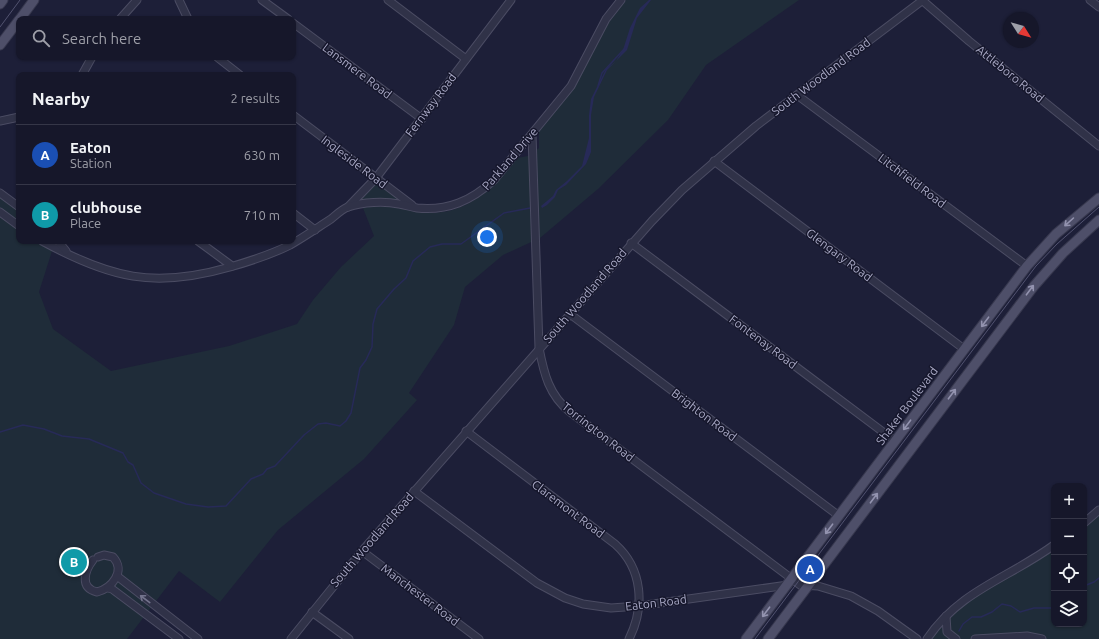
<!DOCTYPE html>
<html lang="en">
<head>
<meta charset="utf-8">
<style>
  body { margin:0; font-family:Ubuntu,sans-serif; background:#1f2032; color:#f1f3f6 }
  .controls { position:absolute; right:12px; bottom:12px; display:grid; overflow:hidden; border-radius:8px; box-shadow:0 1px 3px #0004 }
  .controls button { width:36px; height:36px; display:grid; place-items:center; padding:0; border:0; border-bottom:1px solid #353647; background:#16172a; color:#f1f3f6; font:20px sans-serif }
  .compass { position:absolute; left:1003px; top:12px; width:36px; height:36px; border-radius:50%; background:#16172a; box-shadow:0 1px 3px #0004; rotate:127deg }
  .you { position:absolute; left:487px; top:237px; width:14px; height:14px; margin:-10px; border:3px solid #fff; border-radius:50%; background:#1a73e8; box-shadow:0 0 0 6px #1a73e833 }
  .badge { display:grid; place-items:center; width:26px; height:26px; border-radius:50%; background:#7679ff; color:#fff; font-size:13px; font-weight:700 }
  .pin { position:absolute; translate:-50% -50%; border:2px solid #fff; box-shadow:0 1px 4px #0006 }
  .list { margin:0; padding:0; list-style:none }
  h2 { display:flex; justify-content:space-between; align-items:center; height:52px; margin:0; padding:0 16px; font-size:17px }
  h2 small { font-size:13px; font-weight:400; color:#9e9fa8 }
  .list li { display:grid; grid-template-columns:26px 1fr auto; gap:12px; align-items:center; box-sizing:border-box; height:60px; padding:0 16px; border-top:1px solid #353647 }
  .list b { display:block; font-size:15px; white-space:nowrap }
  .list p { margin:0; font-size:13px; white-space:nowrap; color:#9e9fa8 }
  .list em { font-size:13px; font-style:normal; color:#9e9fa8 }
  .icon { flex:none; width:22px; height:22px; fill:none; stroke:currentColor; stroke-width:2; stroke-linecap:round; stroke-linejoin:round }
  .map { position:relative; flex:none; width:1099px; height:639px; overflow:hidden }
  .search { position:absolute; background:#16172a; box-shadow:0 1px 3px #0004; left:16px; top:16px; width:280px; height:44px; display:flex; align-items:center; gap:10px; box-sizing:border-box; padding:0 14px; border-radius:8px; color:#9e9fa8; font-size:15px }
  .panel { position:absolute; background:#16172a; box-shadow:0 1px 3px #0004; left:16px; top:72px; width:280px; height:172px; border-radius:8px }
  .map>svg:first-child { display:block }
</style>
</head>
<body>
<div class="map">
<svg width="1099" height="639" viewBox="0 0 1099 639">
  <rect width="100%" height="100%" fill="#1d1f38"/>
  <!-- green -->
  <g fill="#1f2c39">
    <path d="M626,0H799L706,65L668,120L598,189L540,238L503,255L465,287L454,325L409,393L417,400L364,459L278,530L220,602L179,571L127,639H0V216L19,230V241H34L52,251L39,292L53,329L111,371L229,346L297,324L313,300L341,267L374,236L363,208C384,204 403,209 424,212C450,216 478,202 495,183C503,175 508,165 517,158L528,156L539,148V130L542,126C552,114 564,101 573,88C588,64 605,15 626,0Z"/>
    <polygon points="376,178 416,208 398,203 348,207"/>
    <polygon points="0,193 19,207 19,226 0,212"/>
    <polygon points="1099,510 1099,639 927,639 946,616 1054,545 1054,624 1084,624 1084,523"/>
  </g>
  <!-- water -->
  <polygon fill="#272a58" points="649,0 651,0 637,18 627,50 607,70 594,97 591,115 591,152 586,164 566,185 558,190 555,197 547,205 542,208 541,206 553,196 556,190 567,181 582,166 589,138 589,115 591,99 606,69 616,61 623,50 630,28 640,8"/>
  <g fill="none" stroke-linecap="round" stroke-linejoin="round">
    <!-- stream -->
    <g stroke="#272a58" stroke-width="1.5">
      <polyline points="598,86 602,73 625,48"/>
      <polyline points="0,432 23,425 44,429 62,436 89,439 123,453 128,462 133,465 141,483 154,493 186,504 208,507 226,506 251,479 263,474 267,469 275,466 304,435 318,424 326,423 340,426 346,421 351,413 360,368 366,360 372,347 373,324 377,309 394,289 406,278 413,261 430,247 442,244 461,244 504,213 530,208"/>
      <polyline points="1084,586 1094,582 1099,578"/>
      <polyline points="959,631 963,624 972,617 981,617 992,612 1002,604 1011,606 1020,612 1034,608 1054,608"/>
    </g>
    <!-- minor casing -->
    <g stroke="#4b4c63" stroke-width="9">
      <g id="minor">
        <polyline points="179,0 188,19"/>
        <polyline points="262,0 288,19"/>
        <polyline points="388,0 466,59"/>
        <polyline points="922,0 969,41 1099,146"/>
        <polyline points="1090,0 1099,7"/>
        <polyline points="120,19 137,0"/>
        <polyline points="293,23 422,119"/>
        <polyline points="217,57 240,75"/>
        <polyline points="82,75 92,57"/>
        <polyline points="797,95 1027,266"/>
        <polyline points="293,115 412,205"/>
        <polyline points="0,121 19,117"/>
        <path d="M532,134L539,348C544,374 549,395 570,412L800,585L818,586L851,596L878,611L917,639"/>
        <polyline points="714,161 964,349"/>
        <polyline points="0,193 19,207"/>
        <polyline points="348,207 376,178 511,0"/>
        <polyline points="0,212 19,226"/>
        <polyline points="293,213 315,230"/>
        <path d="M42,241C110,278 154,289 230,267C251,261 270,255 290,245C304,237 317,228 331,219C336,215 342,209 348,207C363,202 384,201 399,204C405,205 411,207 417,208C448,211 471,201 494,180L571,86L606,19L621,0"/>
        <polyline points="58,241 66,251"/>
        <polyline points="198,241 232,266"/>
        <polyline points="631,243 895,441"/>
        <polyline points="570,314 839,516"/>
        <path d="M466,431L615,544C643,569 645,607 629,639"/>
        <polyline points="414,491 537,583 565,598 583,604 611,608 639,606 788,585"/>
        <polyline points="1084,523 1099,510"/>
        <polyline points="362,551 479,639"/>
        <path d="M93,560C85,570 79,588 97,592C112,588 126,571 113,557L104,555L98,557"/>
        <polyline points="117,576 198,639"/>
        <polyline points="108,588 112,589 179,639"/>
        <polyline points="312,612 349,639"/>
        <polyline points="946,616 947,632 956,639"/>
        <polyline points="291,639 362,551 652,221 682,190 756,126 923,0"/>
        <path d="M927,639C960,590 1009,578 1054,545"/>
        <polyline points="975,639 1027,636 1042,639"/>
      </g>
    </g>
    <!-- major casing -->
    <g stroke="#37384e" stroke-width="11">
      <g id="major">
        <polyline points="0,4 3,0"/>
        <polyline points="20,19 34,0"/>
        <polyline points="0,45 19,20"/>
        <polyline points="746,639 1027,266 1056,234 1099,198"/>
        <polyline points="768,639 1034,286 1063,253 1099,220"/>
      </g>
    </g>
    <!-- minor -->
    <use href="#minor" stroke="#303248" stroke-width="7"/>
    <!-- major -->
    <use href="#major" stroke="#4e4f69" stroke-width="9"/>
    <!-- tram -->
    <g stroke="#525370" stroke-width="1">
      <polyline points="0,27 20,0"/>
      <polyline points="755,639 1036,266 1057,244 1099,207"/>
    </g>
  </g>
  <!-- one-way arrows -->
  <defs><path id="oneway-shaft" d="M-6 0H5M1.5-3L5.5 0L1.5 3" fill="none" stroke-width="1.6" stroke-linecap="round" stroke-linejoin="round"/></defs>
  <g stroke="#9393af">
    <use href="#oneway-shaft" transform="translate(1069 222) rotate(138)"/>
    <use href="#oneway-shaft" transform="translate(1030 290) rotate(-53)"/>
    <use href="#oneway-shaft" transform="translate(985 322) rotate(127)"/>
    <use href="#oneway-shaft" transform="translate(952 394) rotate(-53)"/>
    <use href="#oneway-shaft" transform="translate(907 425) rotate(127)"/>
    <use href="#oneway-shaft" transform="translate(874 498) rotate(-53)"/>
    <use href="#oneway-shaft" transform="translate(829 529) rotate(127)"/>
    <use href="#oneway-shaft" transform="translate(766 612) rotate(127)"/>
  </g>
  <use stroke="#73748d" href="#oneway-shaft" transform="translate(145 599) rotate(-143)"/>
  <g text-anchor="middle" stroke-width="3" stroke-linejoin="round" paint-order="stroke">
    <!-- street labels -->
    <g font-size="12" fill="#aaaac6" stroke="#16172c">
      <text transform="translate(357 71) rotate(37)" y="4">Lansmere Road</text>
      <text transform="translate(1010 74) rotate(39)" y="4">Attleboro Road</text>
      <text transform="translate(821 77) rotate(-37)" y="4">South Woodland Road</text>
      <text transform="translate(431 105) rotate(-53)" y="4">Fernway Road</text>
      <text transform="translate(510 159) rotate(-49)" y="4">Parkland Drive</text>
      <text transform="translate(354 162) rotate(37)" y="4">Ingleside Road</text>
      <text transform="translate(912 181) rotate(37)" y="4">Litchfield Road</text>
      <text transform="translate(839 255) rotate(37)" y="4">Glengary Road</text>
      <text transform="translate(585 296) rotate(-49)" y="4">South Woodland Road</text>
      <text transform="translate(763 342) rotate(37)" y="4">Fontenay Road</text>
      <text transform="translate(907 406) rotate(-53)" y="4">Shaker Boulevard</text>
      <text transform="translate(704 415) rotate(37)" y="4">Brighton Road</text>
      <text transform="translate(598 432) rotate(38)" y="4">Torrington Road</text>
      <text transform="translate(568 509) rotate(37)" y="4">Claremont Road</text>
      <text transform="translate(372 540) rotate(-49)" y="4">South Woodland Road</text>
      <text transform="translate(420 595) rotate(37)" y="4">Manchester Road</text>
      <text transform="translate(656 603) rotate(-7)" y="4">Eaton Road</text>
    </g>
  </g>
</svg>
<div class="controls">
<button>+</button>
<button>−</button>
<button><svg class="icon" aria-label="locate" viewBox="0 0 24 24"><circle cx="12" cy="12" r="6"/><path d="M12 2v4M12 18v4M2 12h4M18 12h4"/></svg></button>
<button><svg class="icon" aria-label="layers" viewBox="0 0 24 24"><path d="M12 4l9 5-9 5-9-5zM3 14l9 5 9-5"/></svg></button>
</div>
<svg class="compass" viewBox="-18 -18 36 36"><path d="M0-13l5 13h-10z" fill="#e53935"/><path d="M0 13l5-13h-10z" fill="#9e9fa8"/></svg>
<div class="you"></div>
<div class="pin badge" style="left:810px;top:569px;background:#1a4fb4">A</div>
<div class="pin badge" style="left:74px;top:562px;background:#0f9aa8">B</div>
<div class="search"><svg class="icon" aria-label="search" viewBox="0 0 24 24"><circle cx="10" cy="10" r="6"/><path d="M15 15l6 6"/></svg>Search here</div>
<section class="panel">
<h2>Nearby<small>2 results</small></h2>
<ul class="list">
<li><span class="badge" style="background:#1a4fb4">A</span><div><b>Eaton</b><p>Station</p></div><em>630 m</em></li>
<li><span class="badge" style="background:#0f9aa8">B</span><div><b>clubhouse</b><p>Place</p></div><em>710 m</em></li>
</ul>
</section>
</div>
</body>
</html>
